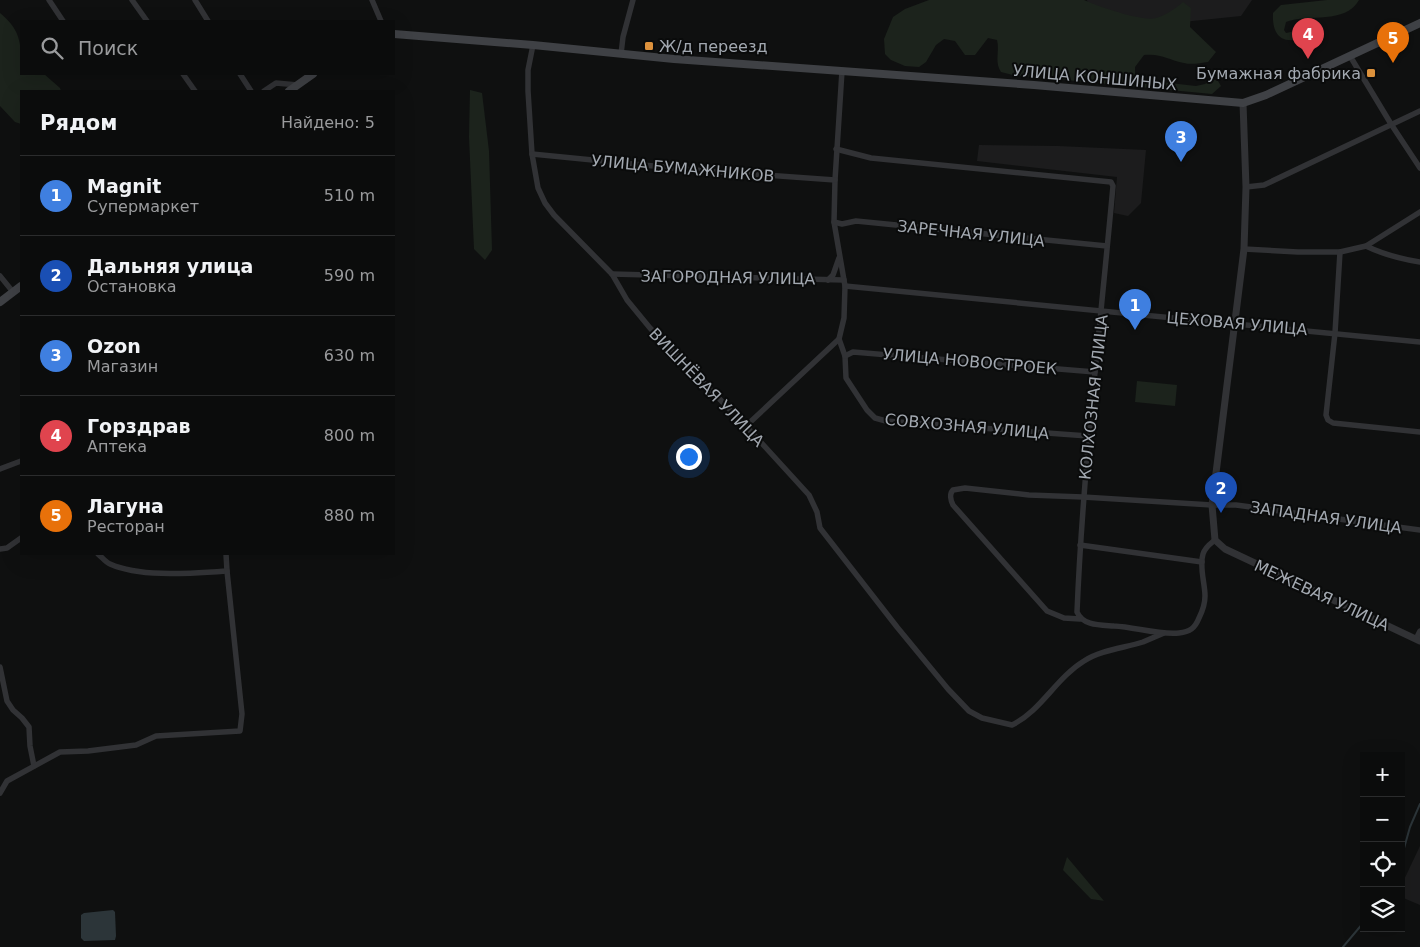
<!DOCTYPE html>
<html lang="ru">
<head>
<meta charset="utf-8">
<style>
  body { margin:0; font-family:"DejaVu Sans",sans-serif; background:#141515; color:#f1f3f6 }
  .controls { position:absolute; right:15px; bottom:15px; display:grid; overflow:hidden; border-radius:0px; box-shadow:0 5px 20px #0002 }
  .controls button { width:45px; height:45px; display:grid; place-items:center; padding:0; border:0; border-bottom:1px solid #2b2c2d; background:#0b0c0c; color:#f1f3f6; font:25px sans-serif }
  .you { position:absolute; left:688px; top:456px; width:18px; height:18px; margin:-12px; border:4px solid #fff; border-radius:50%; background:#1a73e8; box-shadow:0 0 0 8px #1a73e833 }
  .badge { display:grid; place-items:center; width:32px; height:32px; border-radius:50%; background:#dc913c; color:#fff; font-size:16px; font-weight:700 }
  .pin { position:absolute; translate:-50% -41px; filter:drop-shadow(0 1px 2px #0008) }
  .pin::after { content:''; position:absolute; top:26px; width:18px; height:15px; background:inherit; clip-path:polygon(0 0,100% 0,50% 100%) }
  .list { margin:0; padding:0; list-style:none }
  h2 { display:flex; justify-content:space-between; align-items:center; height:65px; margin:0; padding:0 20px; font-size:21px }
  h2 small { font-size:16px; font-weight:400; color:#9a9b9d }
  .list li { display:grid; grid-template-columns:32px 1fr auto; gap:15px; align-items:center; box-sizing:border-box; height:80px; padding:0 20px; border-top:1px solid #2b2c2d }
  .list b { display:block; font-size:19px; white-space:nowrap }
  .list p { margin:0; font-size:16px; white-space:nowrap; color:#9a9b9d }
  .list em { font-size:16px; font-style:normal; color:#9a9b9d }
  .icon { flex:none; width:28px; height:28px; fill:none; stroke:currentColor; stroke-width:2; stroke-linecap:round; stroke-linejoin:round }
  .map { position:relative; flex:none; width:1420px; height:947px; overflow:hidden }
  .search { position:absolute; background:#0b0c0c; box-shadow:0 5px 20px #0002; left:20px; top:20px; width:375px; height:55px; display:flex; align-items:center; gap:12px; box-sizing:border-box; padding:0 18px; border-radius:0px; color:#9a9b9d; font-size:19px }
  .panel { position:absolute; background:#0b0c0c; box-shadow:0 5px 20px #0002; left:20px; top:90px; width:375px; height:465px; border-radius:0px }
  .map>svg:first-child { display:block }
</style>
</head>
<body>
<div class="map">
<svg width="1420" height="947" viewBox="0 0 1420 947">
  <rect width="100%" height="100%" fill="#0f1010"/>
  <!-- built -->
  <g fill="#1c1c1d">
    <polygon points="1087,0 1252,0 1241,16 1095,31"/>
    <polygon points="979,145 1058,146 1146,150 1141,203 1128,216 1114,213 1117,177 977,161"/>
    <polygon points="1420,846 1420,905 1401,897 1401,886"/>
  </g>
  <!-- green -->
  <g fill="#1c231c">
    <path d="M929,0H1084C1097,6 1143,22 1156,18C1166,15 1175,9 1183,2L1191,8L1190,27L1216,52L1208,62C1201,63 1191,65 1184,63C1169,60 1161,53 1144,55L1135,67V74L1143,80L1196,86L1205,84L1212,79L1218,81L1221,86L1212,94L1013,75L1001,72C994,61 1000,52 997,40L988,38L975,55H965L955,41L944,39L936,45L926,62L919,67L905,66L891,60L885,54L884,39L893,17L905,9Z"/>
    <path d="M1327,0H1359C1345,25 1309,13 1286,22L1284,30L1286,33L1300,30L1302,34L1299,39C1279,44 1272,32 1273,13L1281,5Z"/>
    <path d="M0,13C23,32 21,46 21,74H44L60,88L61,91H21V124L15,122L0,106Z"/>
    <polygon points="470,90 482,93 489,151 492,250 485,260 474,249 469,137"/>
    <polygon points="1137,381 1177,385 1175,406 1135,402"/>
    <polygon points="1067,857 1104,901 1105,901 1091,899 1063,870"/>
  </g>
  <!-- water -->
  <polygon fill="#2c3539" points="113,910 115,912 116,936 115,940 84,941 81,938 81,915 84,913"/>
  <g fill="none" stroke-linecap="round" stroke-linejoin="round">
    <!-- stream -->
    <g stroke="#2c3539" stroke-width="2">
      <polyline points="1401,859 1410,827 1420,804"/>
      <polyline points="1343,947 1364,922"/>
    </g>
    <!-- minor -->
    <g stroke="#313235" stroke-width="5.5">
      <polyline points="49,0 63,21"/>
      <polyline points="132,0 147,21"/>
      <polyline points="195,0 208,21"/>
      <polyline points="372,0 381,21"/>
      <path d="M533,45L528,70V91L532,154L538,188L545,203L554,215L612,274L627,300L650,328L746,426L809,495L817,512L820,528L897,627L948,689L969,711L982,718L1012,725C1041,711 1056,678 1084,661C1101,650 1124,648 1143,642C1150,639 1157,636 1164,633"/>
      <polyline points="621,54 623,37 633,0"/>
      <polyline points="1350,56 1391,124 1420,168"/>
      <polyline points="842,71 835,180 834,222 845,286 844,318 839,339 845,356 846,378 867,410 875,418 886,421 1088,436"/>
      <polyline points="183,74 195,91"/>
      <polyline points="240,74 251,91"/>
      <polyline points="264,91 276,83 298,85"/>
      <path d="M836,149L871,158L1111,182L1113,186C1100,329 1083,469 1077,612C1083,626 1100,625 1114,626C1135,627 1158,635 1179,633C1190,632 1195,628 1199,618C1202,612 1205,603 1205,596C1205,583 1199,567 1203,554C1205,547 1210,544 1215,540"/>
      <polyline points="532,154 694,170 835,180"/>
      <polyline points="1246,187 1264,185 1420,111"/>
      <polyline points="834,222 842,224 856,221 1107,246"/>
      <path d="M1366,246C1384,255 1401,259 1420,262"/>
      <polyline points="1244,249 1298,252 1340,252 1366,246 1420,212"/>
      <polyline points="1340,252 1335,333 1326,415 1328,420 1333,423 1420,432"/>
      <polyline points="612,274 844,280"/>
      <polyline points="0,276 13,292"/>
      <polyline points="828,280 833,275 839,258"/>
      <polyline points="845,286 1420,342"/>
      <polyline points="845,356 853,352 1095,372"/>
      <polyline points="746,426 839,339"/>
      <polyline points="0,469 21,461"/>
      <polyline points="1080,545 1202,562"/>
      <polyline points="0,549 7,548 21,538"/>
      <path d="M98,554C102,557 105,562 110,564C141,578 193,573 227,571L226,554"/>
      <path d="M1080,619L1064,618L1047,611L953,505C951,501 949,494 953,490L965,488L1029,495L1083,497L1212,505H1236L1420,530"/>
      <polyline points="1416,639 1420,631"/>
      <polyline points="0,667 7,701 13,710 22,718 29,727 30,746 34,766"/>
      <polyline points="0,793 7,781 60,752 88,751 136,745 156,736 240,731 242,714 227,571"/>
    </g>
    <!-- tertiary -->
    <polyline stroke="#313235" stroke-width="7" points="1243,103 1246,187 1244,249 1212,505 1215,540 1225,549 1420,641"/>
    <!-- secondary -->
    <g stroke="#3f4145" stroke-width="8">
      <polyline points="394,34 533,45 674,59 1034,85 1243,103 1266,95 1420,23"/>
      <polyline points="289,91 313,74"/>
      <polyline points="0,302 21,286"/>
    </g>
  </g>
  <!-- markers -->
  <g fill="#dc913c" stroke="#0a0b0b" stroke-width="2">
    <rect x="644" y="41" width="10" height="10" rx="2.5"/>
    <rect x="1366" y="68" width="10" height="10" rx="2.5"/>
  </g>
  <g text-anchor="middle" stroke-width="4" stroke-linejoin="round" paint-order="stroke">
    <!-- poi labels -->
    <g font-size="16" fill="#a2a8b0" stroke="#0a0b0b" text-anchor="start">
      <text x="659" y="52">Ж/д переезд</text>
      <text x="1361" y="79" text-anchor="end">Бумажная фабрика</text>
    </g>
    <!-- street labels -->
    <g font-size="16" fill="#a2a8b0" stroke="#0a0b0b">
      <text transform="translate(1095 77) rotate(5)" y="6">УЛИЦА КОНШИНЫХ</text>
      <text transform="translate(683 168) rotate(5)" y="6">УЛИЦА БУМАЖНИКОВ</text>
      <text transform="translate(971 233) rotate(6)" y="6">ЗАРЕЧНАЯ УЛИЦА</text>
      <text transform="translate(728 277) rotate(1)" y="6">ЗАГОРОДНАЯ УЛИЦА</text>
      <text transform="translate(1237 323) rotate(5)" y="6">ЦЕХОВАЯ УЛИЦА</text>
      <text transform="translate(970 361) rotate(5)" y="6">УЛИЦА НОВОСТРОЕК</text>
      <text transform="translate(707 387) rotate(46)" y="6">ВИШНЁВАЯ УЛИЦА</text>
      <text transform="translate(1093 397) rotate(-84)" y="6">КОЛХОЗНАЯ УЛИЦА</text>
      <text transform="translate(967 426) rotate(5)" y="6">СОВХОЗНАЯ УЛИЦА</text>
      <text transform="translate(1326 517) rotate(8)" y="6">ЗАПАДНАЯ УЛИЦА</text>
      <text transform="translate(1322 595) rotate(25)" y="6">МЕЖЕВАЯ УЛИЦА</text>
    </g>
  </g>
</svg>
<div class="controls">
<button>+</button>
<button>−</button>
<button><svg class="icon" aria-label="locate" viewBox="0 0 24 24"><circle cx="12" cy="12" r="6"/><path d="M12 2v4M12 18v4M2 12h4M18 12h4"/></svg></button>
<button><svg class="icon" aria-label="layers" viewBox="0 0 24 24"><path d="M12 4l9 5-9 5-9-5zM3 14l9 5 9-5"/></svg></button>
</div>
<div class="you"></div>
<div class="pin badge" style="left:1135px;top:330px;background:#3f7fe0">1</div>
<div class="pin badge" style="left:1221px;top:513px;background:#1a4fb4">2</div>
<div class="pin badge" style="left:1181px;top:162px;background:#3f7fe0">3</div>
<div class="pin badge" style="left:1308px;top:59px;background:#e0444e">4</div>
<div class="pin badge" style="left:1393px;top:63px;background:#e8710a">5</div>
<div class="search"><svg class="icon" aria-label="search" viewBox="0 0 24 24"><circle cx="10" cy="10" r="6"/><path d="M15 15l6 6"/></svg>Поиск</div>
<section class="panel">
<h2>Рядом<small>Найдено: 5</small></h2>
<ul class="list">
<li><span class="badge" style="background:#3f7fe0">1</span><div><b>Magnit</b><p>Супермаркет</p></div><em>510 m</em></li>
<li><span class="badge" style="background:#1a4fb4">2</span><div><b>Дальняя улица</b><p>Остановка</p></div><em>590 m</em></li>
<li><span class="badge" style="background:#3f7fe0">3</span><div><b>Ozon</b><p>Магазин</p></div><em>630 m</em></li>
<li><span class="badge" style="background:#e0444e">4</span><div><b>Горздрав</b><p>Аптека</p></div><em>800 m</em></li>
<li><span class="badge" style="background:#e8710a">5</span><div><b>Лагуна</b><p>Ресторан</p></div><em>880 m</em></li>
</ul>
</section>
</div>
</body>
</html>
